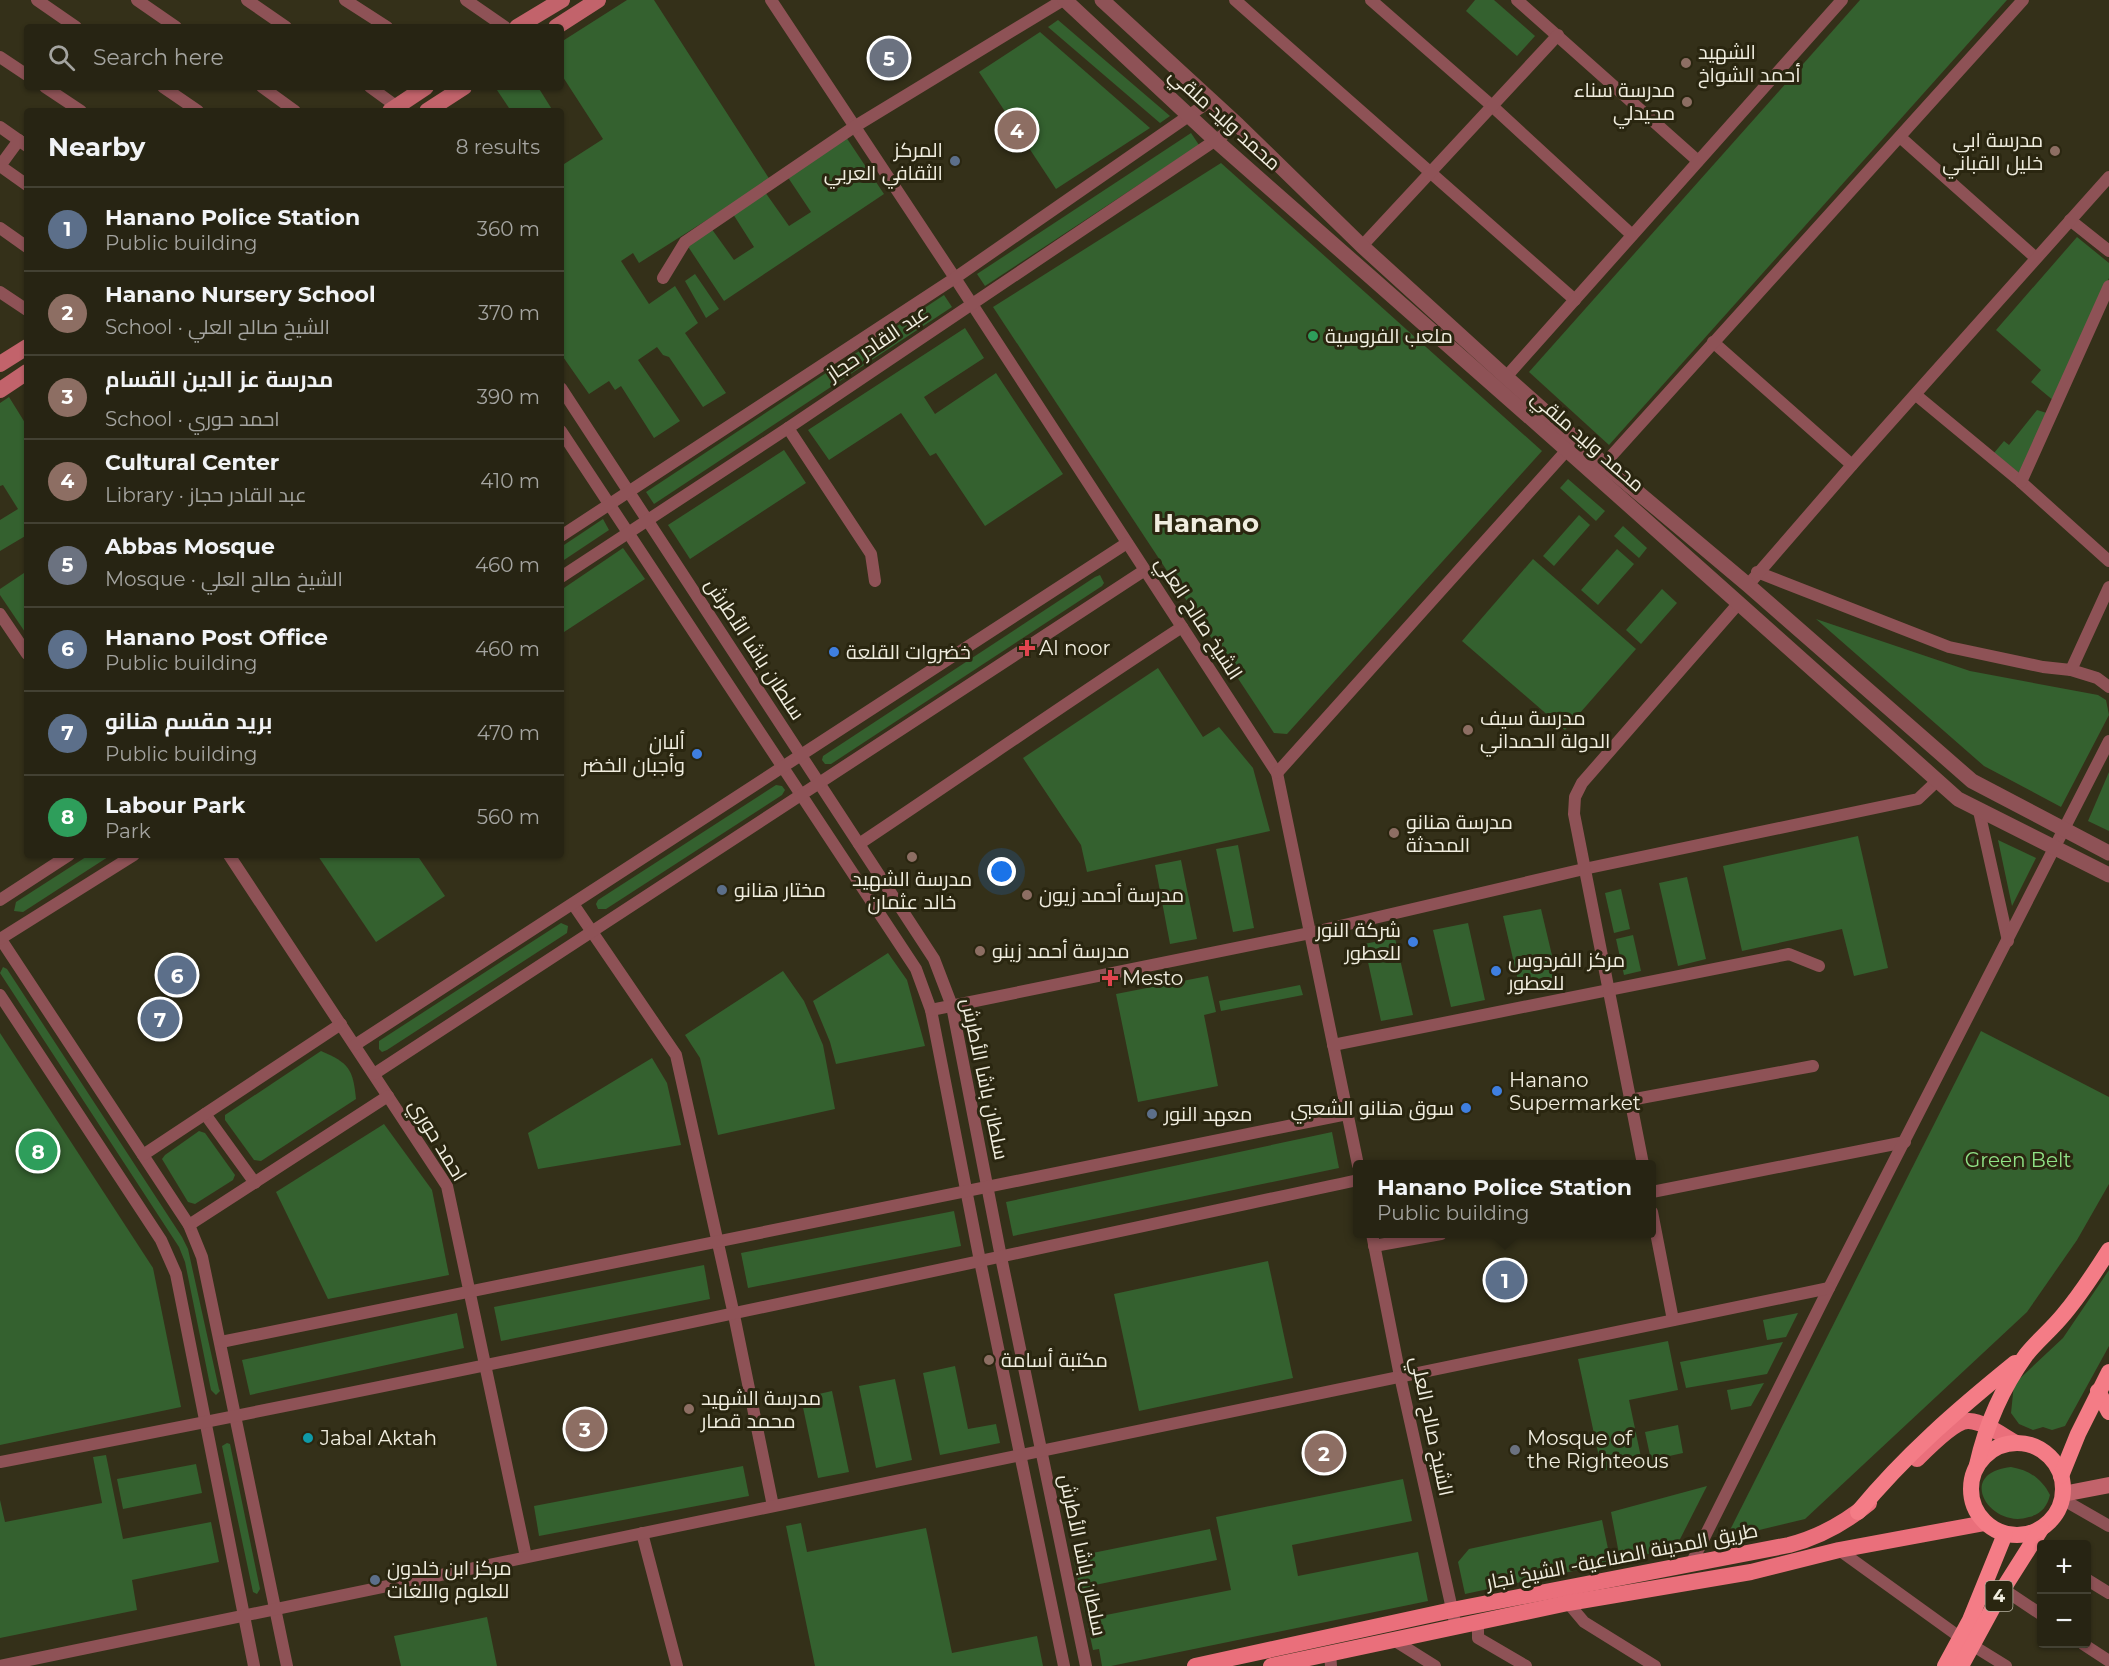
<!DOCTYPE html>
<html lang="en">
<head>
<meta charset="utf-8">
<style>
  body { margin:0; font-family:Montserrat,Cairo,sans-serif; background:#2f2c1c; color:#f1f3f6 }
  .controls { position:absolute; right:18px; bottom:18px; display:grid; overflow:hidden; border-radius:6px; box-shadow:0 2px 4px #0004 }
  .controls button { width:54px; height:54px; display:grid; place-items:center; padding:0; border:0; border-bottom:2px solid #434133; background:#272413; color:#f1f3f6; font:30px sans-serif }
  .you { position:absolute; left:1002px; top:872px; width:21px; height:21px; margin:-15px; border:4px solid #fff; border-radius:50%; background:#1a73e8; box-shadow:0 0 0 9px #1a73e833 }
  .badge { display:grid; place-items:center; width:39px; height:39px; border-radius:50%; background:#de98f3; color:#fff; font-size:20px; font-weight:700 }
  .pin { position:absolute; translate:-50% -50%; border:3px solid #fff; box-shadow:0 2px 6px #0006 }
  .popup { position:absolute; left:1353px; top:1160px; width:303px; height:78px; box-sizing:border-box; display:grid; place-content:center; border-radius:6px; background:#272413; filter:drop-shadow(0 2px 4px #0005); font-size:20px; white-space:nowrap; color:#a4a4a0 }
  .popup b { font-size:22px; color:#f1f3f6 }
  .popup::after { content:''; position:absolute; left:50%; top:100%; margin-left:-12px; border:12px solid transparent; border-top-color:#272413 }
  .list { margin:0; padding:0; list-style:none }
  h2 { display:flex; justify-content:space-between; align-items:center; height:78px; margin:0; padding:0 24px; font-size:26px }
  h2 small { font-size:20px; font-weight:400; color:#a4a4a0 }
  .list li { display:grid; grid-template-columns:39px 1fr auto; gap:18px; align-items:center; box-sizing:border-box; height:84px; padding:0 24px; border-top:2px solid #434133 }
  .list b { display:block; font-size:22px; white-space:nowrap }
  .list p { margin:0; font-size:20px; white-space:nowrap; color:#a4a4a0 }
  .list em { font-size:20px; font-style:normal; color:#a4a4a0 }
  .icon { flex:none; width:33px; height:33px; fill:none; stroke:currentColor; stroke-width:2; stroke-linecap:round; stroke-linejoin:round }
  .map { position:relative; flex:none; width:2109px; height:1666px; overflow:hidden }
  .search { position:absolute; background:#272413; box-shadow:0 2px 4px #0004; left:24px; top:24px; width:540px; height:66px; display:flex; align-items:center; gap:15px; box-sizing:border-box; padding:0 21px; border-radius:6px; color:#a4a4a0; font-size:22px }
  .panel { position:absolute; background:#272413; box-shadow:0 2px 4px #0004; left:24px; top:108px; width:540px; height:750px; border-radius:6px }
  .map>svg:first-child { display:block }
</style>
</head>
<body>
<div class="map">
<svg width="2109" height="1666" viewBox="0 0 2109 1666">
  <rect width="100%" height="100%" fill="#343019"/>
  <!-- green -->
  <g fill="#34612f">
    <polygon points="627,0 654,0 770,180 639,263 633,253 621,261 649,304 675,286 698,323 685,333 726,393 703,407 669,357 663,355 657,347 638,360 680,421 654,438 621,386 615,390 609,381 589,394 561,354 561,166 603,139 561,74 561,42"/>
    <polygon points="1475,0 1494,0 1535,36 1517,56 1466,11"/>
    <polygon points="1860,0 2007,0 1609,445 1529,372"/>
    <polygon points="1058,20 1170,116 1160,123 1048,27"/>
    <polygon points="1040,32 1150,128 1056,189 979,72"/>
    <polygon points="495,87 538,87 553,111 511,111"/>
    <polygon points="1191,133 1199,145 985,286 977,274"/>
    <polygon points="846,137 884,194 724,301 685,242 711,228 734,260 754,247 733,214 765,192 789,226 811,212 787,176"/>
    <polygon points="1221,163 1542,451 1287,734 1274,733 993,307"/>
    <polygon points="2077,237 2109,263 2109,278 2054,401 2031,382 2041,370 1996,330"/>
    <polygon points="695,274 719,309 706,318 685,281"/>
    <polygon points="944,295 952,307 654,504 646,492"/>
    <polygon points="965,328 984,358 924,397 935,414 996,373 1063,474 985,526 936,453 930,456 901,413 829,460 808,430"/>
    <polygon points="9,397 27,426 27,535 0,551 0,520 18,509 3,485 0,486 0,403"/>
    <polygon points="2037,410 2050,414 2021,472 2018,472 1994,453 2004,441 2009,445"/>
    <polygon points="784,450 806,483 690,559 668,525"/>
    <polygon points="1568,479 1605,511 1596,521 1560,488"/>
    <polygon points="1579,515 1590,525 1554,566 1543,556"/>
    <polygon points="603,519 609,530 561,562 561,547"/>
    <polygon points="1623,526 1647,548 1639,558 1614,536"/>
    <polygon points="623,548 645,579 561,634 561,590"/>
    <polygon points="1617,549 1634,564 1598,605 1581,590"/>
    <polygon points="1533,559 1636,649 1565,730 1462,641"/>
    <polygon points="27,571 27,635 0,595 0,589"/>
    <polygon points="1100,575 1104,583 1102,586 831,764 825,764 822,760 823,756 1095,577"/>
    <polygon points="1662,589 1677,603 1641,644 1626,630"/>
    <polygon points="1816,619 1970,671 2098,695 2106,700 2109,715 2061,807 1984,766"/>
    <polygon points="1158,668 1203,737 1219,727 1253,768 1270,831 1087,872 1081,845 1023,758"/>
    <polygon points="2109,772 2109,831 2088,821"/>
    <polygon points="776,785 782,786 785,790 782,795 606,909 598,909 596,904 598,900"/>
    <polygon points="1858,836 1888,968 1854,976 1842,929 1742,951 1723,866"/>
    <polygon points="1998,840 2036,858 2012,906"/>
    <polygon points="1238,845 1254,928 1233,932 1216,849"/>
    <polygon points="89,855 111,855 23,912 14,911 16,902"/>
    <polygon points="417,855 445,896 376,942 318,856"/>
    <polygon points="1181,860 1197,939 1170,944 1155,865"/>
    <polygon points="1687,877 1706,959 1678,966 1659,883"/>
    <polygon points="1621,889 1630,929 1614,933 1605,893"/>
    <polygon points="1541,909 1559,985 1521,993 1503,916"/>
    <polygon points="561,923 568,926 567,933 387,1050 382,1052 379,1049 379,1041"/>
    <polygon points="1468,923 1485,1000 1451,1007 1433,930"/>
    <polygon points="1633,935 1641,971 1624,975 1616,939"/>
    <polygon points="1395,938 1413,1015 1381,1021 1364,944"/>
    <polygon points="888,953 907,980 925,1046 836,1064 830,1042 813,1001"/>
    <polygon points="3,967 7,969 182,1237 188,1249 219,1389 220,1391 216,1395 211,1390 185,1262 179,1247 0,973"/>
    <polygon points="783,971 804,1001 823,1045 835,1109 718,1135 700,1058 685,1035"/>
    <polygon points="1208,976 1216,1012 1204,1015 1218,1086 1138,1102 1116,994"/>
    <polygon points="1300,985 1303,995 1221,1011 1219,1001"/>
    <polygon points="1981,1031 2109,1097 2109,1184 2077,1240 2027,1312 1805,1519 1726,1538"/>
    <polygon points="0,1033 153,1268 181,1407 0,1445"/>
    <path d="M321,1051C349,1063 353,1069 356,1099L261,1161L254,1160L225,1120V1115Z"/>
    <polygon points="652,1058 667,1083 681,1145 538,1169 528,1133"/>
    <polygon points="384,1124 432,1190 449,1275 328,1299 276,1192"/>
    <polygon points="199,1131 205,1133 235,1175 233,1180 195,1204 188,1202 162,1159 165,1155"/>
    <polygon points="1332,1132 1339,1168 1013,1236 1006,1202"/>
    <polygon points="954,1211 961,1246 748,1288 741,1253"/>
    <polygon points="1268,1261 1293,1378 1139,1411 1114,1294"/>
    <polygon points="704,1265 710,1299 501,1341 494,1307"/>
    <polygon points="2109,1270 2109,1346 2065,1426 2052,1430 2043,1427 2033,1430 2019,1424 2011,1413 2014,1384 2063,1338"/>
    <polygon points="457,1313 464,1348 250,1395 242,1360"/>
    <polygon points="1798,1313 1786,1337 1767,1340 1763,1320"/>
    <polygon points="1668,1341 1678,1390 1629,1400 1642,1462 1602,1471 1578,1359"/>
    <polygon points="1783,1342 1767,1374 1686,1388 1680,1362"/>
    <polygon points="955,1366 968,1429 996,1424 1000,1443 940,1455 923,1373"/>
    <polygon points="895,1379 912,1460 876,1468 859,1386"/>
    <polygon points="1764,1383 1751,1406 1731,1410 1727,1390"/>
    <polygon points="832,1391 849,1472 818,1478 801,1398"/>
    <polygon points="1678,1425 1683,1453 1651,1460 1645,1432"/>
    <polygon points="227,1443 230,1444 260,1589 257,1594 253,1592 222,1446"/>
    <polygon points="106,1455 123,1539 211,1522 219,1562 132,1580 137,1610 0,1638 0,1500 5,1522 102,1503 93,1457"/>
    <polygon points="196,1464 202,1493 123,1509 117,1479"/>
    <polygon points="743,1466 749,1496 539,1536 534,1506"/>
    <path d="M2011,1467C2029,1470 2042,1479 2050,1495C2047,1507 2041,1514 2029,1517C1991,1530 1954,1473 2011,1467Z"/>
    <polygon points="1403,1479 1412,1521 1292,1545 1298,1576 1418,1552 1428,1601 1111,1666 1102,1666 1099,1649 1093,1650 1073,1557 1210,1529 1217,1560 1095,1585 1101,1616 1231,1590 1216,1517"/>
    <polygon points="1707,1486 1675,1549 1620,1559 1611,1512"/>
    <polygon points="1602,1520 1611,1563 1465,1594 1458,1562 1469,1549"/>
    <polygon points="801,1523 807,1552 926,1528 952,1653 1037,1636 1043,1666 815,1666 786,1526"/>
    <polygon points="487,1617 497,1666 401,1666 394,1636"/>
  </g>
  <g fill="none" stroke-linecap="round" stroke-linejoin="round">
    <!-- minor -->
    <g stroke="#8e5256" stroke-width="12">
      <polyline points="37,0 76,27"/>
      <polyline points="137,0 176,27"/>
      <polyline points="247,0 286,27"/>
      <polyline points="345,0 387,27"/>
      <polyline points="466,0 505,27"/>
      <polyline points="771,0 955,278 1277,773 1358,1165"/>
      <polyline points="1235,0 1575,300"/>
      <polyline points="1371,0 1491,105 1632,235"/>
      <polyline points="1517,0 1698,161"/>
      <polyline points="0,57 27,75"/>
      <polyline points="45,87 81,111"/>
      <polyline points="163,87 198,111"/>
      <polyline points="262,87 295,111"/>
      <polyline points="370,87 396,106"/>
      <polyline points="0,127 27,146"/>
      <polyline points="1900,137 2036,258"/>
      <polyline points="19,140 0,166 27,185"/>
      <polyline points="2070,220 2109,251"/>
      <polyline points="0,228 27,247"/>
      <polyline points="1362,246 1558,35"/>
      <polyline points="663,278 685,242 854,127 1063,0"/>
      <polyline points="0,292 27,310"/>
      <polyline points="1713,342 1852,465"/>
      <polyline points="1506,377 1842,0"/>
      <polyline points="561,388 934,959 952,1006 1001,1257 1086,1666"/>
      <polyline points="1916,395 2021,482 2109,561"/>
      <polyline points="788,428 871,554 875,581"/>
      <polyline points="561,431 916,969 931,1010 980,1261 1064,1666"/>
      <polyline points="1604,464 2023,0"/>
      <polyline points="2021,482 2109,286"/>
      <polyline points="561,536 955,278 1210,101"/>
      <polyline points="1757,572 1949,647 2043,667 2071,670 2097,678 2109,687"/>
      <polyline points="561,577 788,428 1238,125"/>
      <polyline points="1748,585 1852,465 2109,177"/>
      <polyline points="0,614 27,654"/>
      <polyline points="2071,670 2109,587"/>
      <polyline points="1277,773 1567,450"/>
      <polyline points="1979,811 2008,941"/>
      <path d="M859,844C967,772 1073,698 1182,627"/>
      <polyline points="229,855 447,1186 526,1557"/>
      <polyline points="0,900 69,855"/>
      <polyline points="573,904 676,1055 734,1315 773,1506"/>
      <polyline points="0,938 189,1225 202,1257 287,1666"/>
      <polyline points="0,939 134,855"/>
      <polyline points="0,995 161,1240 176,1274 254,1666"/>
      <polyline points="931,1010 1310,933 1584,869 1918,799 1937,781"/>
      <polyline points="355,1045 1127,543"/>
      <polyline points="1333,1045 1789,954 1819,966"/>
      <polyline points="374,1074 1145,570"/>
      <polyline points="1630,1100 1813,1066"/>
      <polyline points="205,1114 255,1183"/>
      <polyline points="143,1155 341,1024"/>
      <polyline points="1643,1164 1574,814 1575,797 1582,783 1738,604"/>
      <polyline points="1652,1192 1905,1142"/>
      <polyline points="1652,1212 1673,1320"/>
      <polyline points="189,1225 388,1096"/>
      <polyline points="1372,1234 1400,1376 1456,1627"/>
      <polyline points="1374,1246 1441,1234"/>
      <polyline points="221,1342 1347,1114"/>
      <path d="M0,1462C454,1375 906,1277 1358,1180"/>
      <polyline points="2062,1499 2109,1526"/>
      <polyline points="642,1533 677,1666"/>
      <polyline points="1839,1550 1961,1638"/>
      <polyline points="1691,1564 1829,1288 2109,741"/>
      <polyline points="2086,1579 2109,1593"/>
      <polyline points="2003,1589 2042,1615"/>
      <polyline points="1568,1603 1584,1622 1655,1666"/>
      <polyline points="1478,1622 1478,1638 1526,1666"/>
      <polyline points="1392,1639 1435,1666"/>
      <polyline points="2083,1644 2109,1661"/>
      <polyline points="1972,1645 2006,1666"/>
      <polyline points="1330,1653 1331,1666"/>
      <polyline points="0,1666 1829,1288"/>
    </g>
    <!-- tertiary -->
    <g stroke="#8e5256" stroke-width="15">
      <polyline points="1065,0 1215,140 1567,450 1958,799 2109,875"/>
      <polyline points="1102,0 1238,125 1362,246 1506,377 1604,464 1748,585 1972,781 2109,853"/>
    </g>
    <!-- secondary -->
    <g stroke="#c2636b" stroke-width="16">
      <polyline points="517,27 562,0"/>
      <polyline points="556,27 598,0"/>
      <polyline points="390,111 426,87"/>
      <polyline points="427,111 464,87"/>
      <polyline points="0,364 27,347"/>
      <polyline points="0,390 27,372"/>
      <polyline points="2063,1494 2109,1485"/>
    </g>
    <!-- primary -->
    <g stroke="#ea6f7b" stroke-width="16">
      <path d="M1917,1459C1927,1449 1956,1420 1969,1421C1985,1422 2003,1436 2016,1443"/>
      <path d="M1195,1666L1452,1610L1789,1545C1820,1537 1845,1523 1869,1503"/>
      <polyline points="1271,1666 1568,1603 1751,1572 1839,1550 1985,1523"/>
    </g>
    <!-- trunk -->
    <g stroke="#f47c86" stroke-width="16">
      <polyline points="2098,1391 2109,1412"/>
      <circle cx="2017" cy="1489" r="46"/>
      <path d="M1977,1465C1986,1425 2002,1388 2026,1355C2037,1341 2052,1329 2064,1314C2081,1294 2095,1272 2109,1250"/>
      <polyline points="2061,1476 2078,1434 2109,1372"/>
      <path d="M1858,1512C1905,1455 1957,1410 2015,1363"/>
      <polyline points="1945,1666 1970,1620 2005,1534"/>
      <polyline points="1961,1666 2003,1589 2041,1529"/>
    </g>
  </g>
  <!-- markers -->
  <g fill="#8d6e63" stroke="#2a2610" stroke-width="2">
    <circle cx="1686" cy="63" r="6"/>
    <circle cx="1687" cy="102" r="6"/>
    <circle cx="2055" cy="151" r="6"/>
    <circle cx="1468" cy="730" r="6"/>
    <circle cx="1394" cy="833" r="6"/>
    <circle cx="912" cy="857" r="6"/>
    <circle cx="1027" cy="895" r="6"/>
    <circle cx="980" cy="951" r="6"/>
    <circle cx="989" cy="1360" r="6"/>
    <circle cx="689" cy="1409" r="6"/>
  </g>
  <g fill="#5c6f8a" stroke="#2a2610" stroke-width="2">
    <circle cx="955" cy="161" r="6"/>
    <circle cx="722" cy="890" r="6"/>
    <circle cx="1152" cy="1114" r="6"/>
    <circle cx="375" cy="1580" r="6"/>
  </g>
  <circle fill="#2e9e5b" stroke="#2a2610" stroke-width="2" cx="1313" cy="336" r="6"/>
  <g fill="#e0444e" stroke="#2a2610" stroke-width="2">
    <path d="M1024 639h6v6h6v6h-6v6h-6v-6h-6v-6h6z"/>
    <path d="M1107 969h6v6h6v6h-6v6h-6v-6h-6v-6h6z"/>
  </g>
  <g fill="#3f7fe0" stroke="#2a2610" stroke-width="2">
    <circle cx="834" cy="652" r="6"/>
    <circle cx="697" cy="754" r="6"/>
    <circle cx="1413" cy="942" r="6"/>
    <circle cx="1496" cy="971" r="6"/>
    <circle cx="1497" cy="1091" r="6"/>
    <circle cx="1466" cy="1108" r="6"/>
  </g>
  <circle fill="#0f9aa8" stroke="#2a2610" stroke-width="2" cx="308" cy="1438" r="6"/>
  <circle fill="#6b7280" stroke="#2a2610" stroke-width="2" cx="1515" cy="1450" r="6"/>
  <g text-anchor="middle" stroke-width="6" stroke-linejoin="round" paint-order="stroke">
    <!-- shield labels -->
    <rect fill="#2a2610" stroke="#b5b1a1" stroke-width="1.5" x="1985.5" y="1581" width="27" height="30" rx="4.5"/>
    <g font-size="18" font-weight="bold" fill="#f0eddf">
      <text x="1999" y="1602">4</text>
    </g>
    <!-- poi labels -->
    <g font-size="20" fill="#f0eddf" stroke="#2a2610" text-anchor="start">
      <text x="1698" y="59">الشهيد<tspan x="1698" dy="23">أحمد الشواخ</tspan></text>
      <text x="1675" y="97" text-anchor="end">مدرسة سناء<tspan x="1675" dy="23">محيدلي</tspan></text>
      <text x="2043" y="147" text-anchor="end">مدرسة ابي<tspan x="2043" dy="23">خليل القباني</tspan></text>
      <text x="943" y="157" text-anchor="end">المركز<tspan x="943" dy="23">الثقافي العربي</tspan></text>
      <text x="1325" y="343">ملعب الفروسية</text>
      <text x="1039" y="655">Al noor</text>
      <text x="846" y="659">خضروات القلعة</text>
      <text x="1480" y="725">مدرسة سيف<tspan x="1480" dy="23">الدولة الحمداني</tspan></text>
      <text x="685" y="749" text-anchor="end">ألبان<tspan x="685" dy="23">وأجبان الخضر</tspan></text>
      <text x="1406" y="829">مدرسة هنانو<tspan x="1406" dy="23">المحدثة</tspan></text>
      <text x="912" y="886" text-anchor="middle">مدرسة الشهيد<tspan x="912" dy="23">خالد عثمان</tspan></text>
      <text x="734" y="897">مختار هنانو</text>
      <text x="1039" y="902">مدرسة أحمد زيون</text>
      <text x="1401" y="937" text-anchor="end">شركة النور<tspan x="1401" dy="23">للعطور</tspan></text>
      <text x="992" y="958">مدرسة أحمد زينو</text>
      <text x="1508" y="967">مركز الفردوس<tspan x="1508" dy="23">للعطور</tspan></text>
      <text x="1122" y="985">Mesto</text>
      <text x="1509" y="1087">Hanano<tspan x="1509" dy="23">Supermarket</tspan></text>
      <text x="1454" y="1115" text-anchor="end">سوق هنانو الشعبي</text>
      <text x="1164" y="1121">معهد النور</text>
      <text x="1001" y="1367">مكتبة أسامة</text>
      <text x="701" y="1405">مدرسة الشهيد<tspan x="701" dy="23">محمد قصار</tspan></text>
      <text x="320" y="1445">Jabal Aktah</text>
      <text x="1527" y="1445">Mosque of<tspan x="1527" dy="23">the Righteous</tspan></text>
      <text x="387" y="1575">مركز ابن خلدون<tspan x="387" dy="23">للعلوم واللغات</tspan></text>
    </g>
    <!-- street labels -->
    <g font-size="20" fill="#f0eddf" stroke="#2a2610">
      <text transform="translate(1225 119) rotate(42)" y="7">محمد وليد ملقي</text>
      <text transform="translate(877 343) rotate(-34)" y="7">عبد القادر حجاز</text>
      <text transform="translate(1588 441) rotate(41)" y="7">محمد وليد ملقي</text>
      <text transform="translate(1199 618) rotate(57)" y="7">الشيخ صالح العلي</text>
      <text transform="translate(755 649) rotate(57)" y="7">سلطان باشا الأطرش</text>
      <text transform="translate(985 1079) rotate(78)" y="7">سلطان باشا الأطرش</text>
      <text transform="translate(438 1140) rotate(59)" y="7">احمد حوري</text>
      <text transform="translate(1432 1426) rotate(78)" y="7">الشيخ صالح العلي</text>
      <text transform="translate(1083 1555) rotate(78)" y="7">سلطان باشا الأطرش</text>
      <text transform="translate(1622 1556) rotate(-11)" y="7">طريق المدينة الصناعية- الشيخ نجار</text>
    </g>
    <!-- park labels -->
    <g font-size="20" fill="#90e286" stroke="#2a2610">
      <text x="2018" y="1167">Green Belt</text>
    </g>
    <!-- district labels -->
    <g font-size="26" font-weight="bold" fill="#f0eddf" stroke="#2a2610">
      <text x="1206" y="532">Hanano</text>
    </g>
  </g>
</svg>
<div class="controls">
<button>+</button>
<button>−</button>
</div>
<div class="you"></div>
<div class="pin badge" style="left:1505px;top:1280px;background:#5c6f8a">1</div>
<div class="popup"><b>Hanano Police Station</b>Public building</div>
<div class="pin badge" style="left:1324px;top:1453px;background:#8d6e63">2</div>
<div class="pin badge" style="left:585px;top:1429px;background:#8d6e63">3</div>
<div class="pin badge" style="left:1017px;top:130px;background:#8d6e63">4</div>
<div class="pin badge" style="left:889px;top:58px;background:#6b7280">5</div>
<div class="pin badge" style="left:177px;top:975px;background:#5c6f8a">6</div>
<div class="pin badge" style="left:160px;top:1019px;background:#5c6f8a">7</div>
<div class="pin badge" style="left:38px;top:1151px;background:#2e9e5b">8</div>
<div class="search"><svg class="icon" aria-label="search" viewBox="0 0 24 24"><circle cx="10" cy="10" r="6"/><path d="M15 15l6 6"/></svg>Search here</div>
<section class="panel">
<h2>Nearby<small>8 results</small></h2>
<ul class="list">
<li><span class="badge" style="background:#5c6f8a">1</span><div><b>Hanano Police Station</b><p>Public building</p></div><em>360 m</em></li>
<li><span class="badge" style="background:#8d6e63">2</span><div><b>Hanano Nursery School</b><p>School · الشيخ صالح العلي</p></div><em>370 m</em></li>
<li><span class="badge" style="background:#8d6e63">3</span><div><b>مدرسة عز الدين القسام</b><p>School · احمد حوري</p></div><em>390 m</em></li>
<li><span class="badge" style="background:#8d6e63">4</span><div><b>Cultural Center</b><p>Library · عبد القادر حجاز</p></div><em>410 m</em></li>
<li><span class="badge" style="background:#6b7280">5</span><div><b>Abbas Mosque</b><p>Mosque · الشيخ صالح العلي</p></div><em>460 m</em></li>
<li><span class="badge" style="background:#5c6f8a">6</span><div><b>Hanano Post Office</b><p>Public building</p></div><em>460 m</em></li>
<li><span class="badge" style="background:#5c6f8a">7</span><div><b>بريد مقسم هنانو</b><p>Public building</p></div><em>470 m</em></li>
<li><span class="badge" style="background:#2e9e5b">8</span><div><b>Labour Park</b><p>Park</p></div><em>560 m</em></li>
</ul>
</section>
</div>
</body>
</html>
